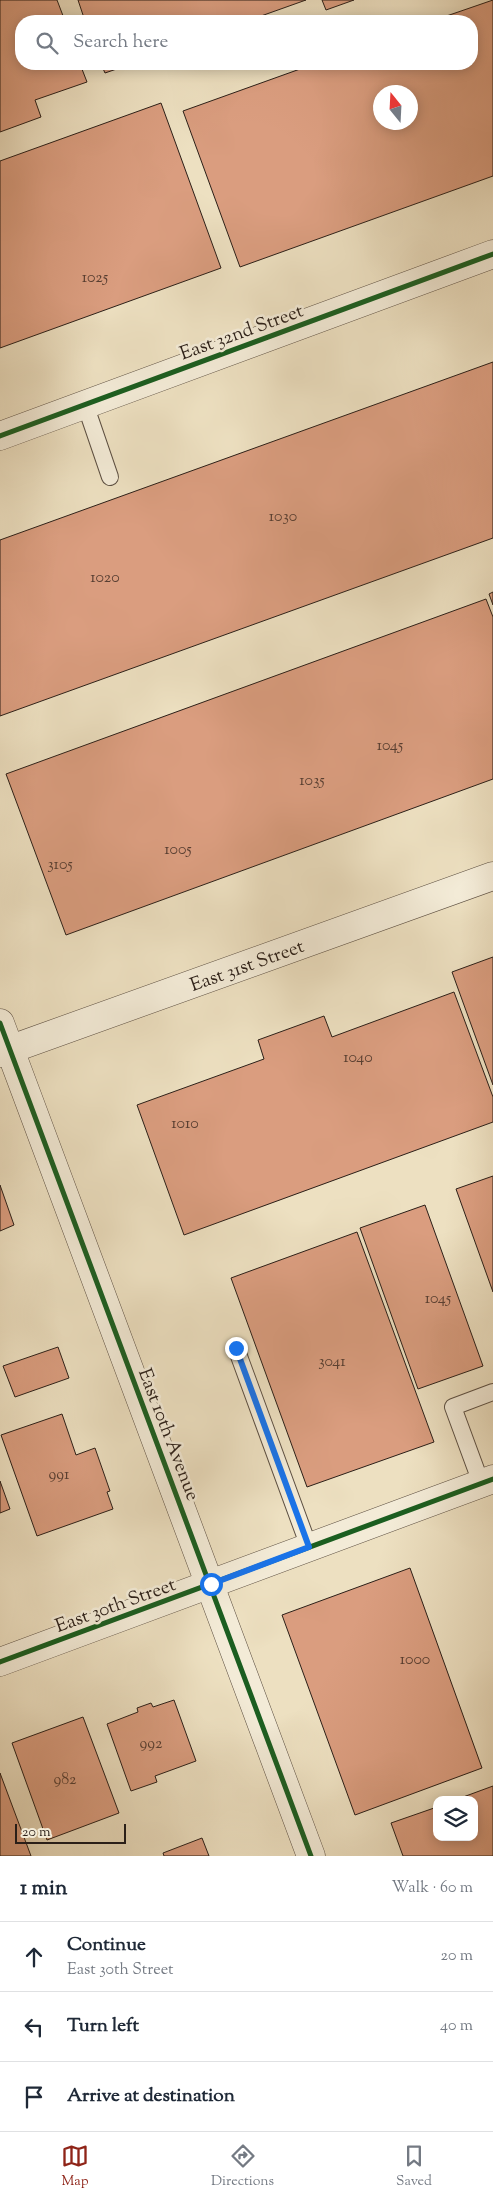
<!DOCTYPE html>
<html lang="en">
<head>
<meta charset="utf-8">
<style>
  body { margin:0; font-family:"Sorts Mill Goudy",serif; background:#f6f6f7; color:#1f2937 }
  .controls { position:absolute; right:15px; bottom:15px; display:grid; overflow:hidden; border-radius:10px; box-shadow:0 2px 12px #0003 }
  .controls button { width:45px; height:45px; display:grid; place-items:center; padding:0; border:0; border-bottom:1px solid #e0e1e3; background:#fff; color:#1f2937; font:25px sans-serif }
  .compass { position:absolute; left:373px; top:85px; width:45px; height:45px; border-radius:50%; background:#fff; box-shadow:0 2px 12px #0003; rotate:342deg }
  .scale { position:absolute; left:15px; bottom:12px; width:111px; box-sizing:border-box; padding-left:5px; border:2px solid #2b1f18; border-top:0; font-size:14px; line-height:18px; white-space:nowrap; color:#2b1f18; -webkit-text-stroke:4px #f3ebd7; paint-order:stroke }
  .stop { position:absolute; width:15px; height:15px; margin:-11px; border:4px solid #1a73e8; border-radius:50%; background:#fff }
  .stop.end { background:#1a73e8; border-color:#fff; box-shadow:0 1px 5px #0008 }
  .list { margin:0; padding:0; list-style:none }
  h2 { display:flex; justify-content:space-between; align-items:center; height:65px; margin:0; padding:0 20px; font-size:21px }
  h2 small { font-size:16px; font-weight:400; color:#747a83 }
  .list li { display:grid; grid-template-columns:32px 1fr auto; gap:15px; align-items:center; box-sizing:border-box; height:70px; padding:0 20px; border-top:1px solid #e0e1e3 }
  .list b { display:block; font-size:19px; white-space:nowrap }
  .list p { margin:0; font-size:16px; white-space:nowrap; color:#747a83 }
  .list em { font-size:16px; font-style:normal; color:#747a83 }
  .icon { flex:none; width:28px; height:28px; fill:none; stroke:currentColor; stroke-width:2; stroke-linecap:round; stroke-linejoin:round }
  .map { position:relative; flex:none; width:493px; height:1856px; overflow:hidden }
  .search { position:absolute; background:#fff; box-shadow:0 2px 12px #0003; left:15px; right:15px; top:15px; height:55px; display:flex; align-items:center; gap:12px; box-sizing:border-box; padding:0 18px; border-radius:20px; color:#747a83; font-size:19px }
  .sheet { height:275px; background:#fff }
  nav { display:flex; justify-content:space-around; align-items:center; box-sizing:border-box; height:70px; border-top:1px solid #e0e1e3; background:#fff; font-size:14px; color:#747a83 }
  nav a { display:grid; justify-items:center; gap:2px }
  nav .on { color:#8f2418 }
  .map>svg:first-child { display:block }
</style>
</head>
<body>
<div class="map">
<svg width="493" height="1856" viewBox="0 0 493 1856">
  <rect width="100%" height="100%" fill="#ede0c1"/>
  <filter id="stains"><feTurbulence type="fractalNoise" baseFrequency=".004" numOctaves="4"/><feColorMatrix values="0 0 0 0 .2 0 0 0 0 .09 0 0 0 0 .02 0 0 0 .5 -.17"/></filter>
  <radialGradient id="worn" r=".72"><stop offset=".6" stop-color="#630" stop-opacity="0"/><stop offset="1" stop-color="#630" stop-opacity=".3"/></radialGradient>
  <!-- building -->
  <g fill="#da9d7f" stroke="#2b1f18" fill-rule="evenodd">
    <polygon points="0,0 57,0 65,21 21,21 21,64 80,64 87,82 35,100 41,117 0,132"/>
    <polygon points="78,0 306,0 247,21 85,21"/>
    <polygon points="322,0 354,0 326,10"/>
    <path d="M493,0V176L240,267L183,111L314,64H472V21H432ZM380,92H410V122H380Z"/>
    <polygon points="101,64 131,64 105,73"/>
    <polygon points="161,103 221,268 0,348 0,161"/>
    <polygon points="493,362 493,538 0,716 0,540"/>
    <polygon points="493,592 493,605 489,594"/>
    <polygon points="486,599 493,617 493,779 66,935 6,774"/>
    <polygon points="493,957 493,1085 452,972"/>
    <polygon points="454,992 493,1097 493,1122 184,1235 137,1105 264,1059 258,1040 324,1016 332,1037"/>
    <polygon points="493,1176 493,1292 456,1189"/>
    <polygon points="0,1185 14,1225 0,1231"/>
    <polygon points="425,1205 483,1366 418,1389 360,1228"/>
    <polygon points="357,1232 434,1442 307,1487 231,1278"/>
    <polygon points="58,1347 69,1378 15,1397 3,1366"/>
    <polygon points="62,1414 76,1455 95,1448 110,1491 107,1492 113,1509 37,1536 1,1435"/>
    <polygon points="0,1481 10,1509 0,1513"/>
    <polygon points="410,1568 482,1768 355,1815 282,1615"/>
    <polygon points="174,1700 196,1761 155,1776 157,1782 131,1791 107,1724 138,1712 137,1708 151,1703 153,1707"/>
    <polygon points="83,1717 119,1813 47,1840 12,1743"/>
    <polygon points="0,1773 31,1856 0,1856"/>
    <polygon points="493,1786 493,1856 403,1856 391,1823 437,1807 437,1837 474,1837 474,1800 455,1800"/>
    <polygon points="202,1838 209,1856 164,1856 163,1853"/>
  </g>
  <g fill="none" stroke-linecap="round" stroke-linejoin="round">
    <!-- service casing -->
    <g stroke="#5c4f42" stroke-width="18">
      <g id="service">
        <polyline points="85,404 110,477"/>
        <polyline points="236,1348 309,1547"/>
        <polyline points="481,1483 453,1407 493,1392"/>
      </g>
    </g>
    <!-- minor casing -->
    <g stroke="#5c4f42" stroke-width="29">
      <g id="minor">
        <polyline points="0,436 493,254"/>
        <path id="s1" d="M0,1053L493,876"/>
        <polyline points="0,1662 493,1479"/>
      </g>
    </g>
    <!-- tertiary casing -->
    <g stroke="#5c4f42" stroke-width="29">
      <polyline id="tertiary" points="0,1023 311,1856"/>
    </g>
    <!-- service -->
    <use href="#service" stroke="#f3ebd7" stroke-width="16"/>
    <!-- minor -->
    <use href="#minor" stroke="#f3ebd7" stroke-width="28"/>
    <!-- tertiary -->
    <use href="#tertiary" stroke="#f3ebd7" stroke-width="28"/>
    <!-- cycleway casing -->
    <g stroke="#f3ebd7" stroke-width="8">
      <g id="cycleway">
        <polyline points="0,436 493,254"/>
        <polyline points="0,1023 311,1856"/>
        <polyline points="0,1662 493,1479"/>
      </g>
    </g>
    <!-- cycleway -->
    <use href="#cycleway" stroke="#1b5e20" stroke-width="5"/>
  </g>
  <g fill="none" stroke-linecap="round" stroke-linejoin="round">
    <!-- route -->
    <polyline stroke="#1a73e8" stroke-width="6" points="211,1584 309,1547 236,1348"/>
  </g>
  <g text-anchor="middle" stroke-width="5" stroke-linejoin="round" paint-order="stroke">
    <!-- number labels -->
    <g font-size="16" fill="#573e32">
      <text x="95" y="282">1025</text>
      <text x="283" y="521">1030</text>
      <text x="105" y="582">1020</text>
      <text x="390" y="750">1045</text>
      <text x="312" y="785">1035</text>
      <text x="178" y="854">1005</text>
      <text x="60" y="869">3105</text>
      <text x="358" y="1062">1040</text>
      <text x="185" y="1128">1010</text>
      <text x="438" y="1303">1045</text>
      <text x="332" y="1366">3041</text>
      <text x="59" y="1479">991</text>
      <text x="415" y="1664">1000</text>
      <text x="151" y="1748">992</text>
      <text x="65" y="1784">982</text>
    </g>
    <!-- street labels -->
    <g font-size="19" fill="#2b1f18" stroke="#f3ebd7">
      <text transform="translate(241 331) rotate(-20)" y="7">East 32nd Street</text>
      <text dy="7" stroke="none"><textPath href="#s1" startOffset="262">East 31st Street</textPath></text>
      <text transform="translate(170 1434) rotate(69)" y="7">East 10th Avenue</text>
      <text transform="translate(115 1604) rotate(-20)" y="7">East 30th Street</text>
    </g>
  </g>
  <rect width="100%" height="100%" filter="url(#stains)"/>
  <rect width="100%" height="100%" fill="url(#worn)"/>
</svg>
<div class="controls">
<button><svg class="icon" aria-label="layers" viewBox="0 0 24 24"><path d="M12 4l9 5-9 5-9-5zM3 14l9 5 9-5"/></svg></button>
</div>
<svg class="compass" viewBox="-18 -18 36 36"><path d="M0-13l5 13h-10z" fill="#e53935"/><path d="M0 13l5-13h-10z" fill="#747a83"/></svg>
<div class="scale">20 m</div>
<div class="stop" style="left:211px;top:1584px"></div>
<div class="stop end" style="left:236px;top:1348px"></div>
<div class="search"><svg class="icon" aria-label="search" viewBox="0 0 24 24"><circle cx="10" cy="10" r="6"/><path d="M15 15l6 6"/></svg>Search here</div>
</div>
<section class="sheet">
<h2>1 min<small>Walk · 60 m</small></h2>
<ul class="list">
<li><svg class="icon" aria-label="ahead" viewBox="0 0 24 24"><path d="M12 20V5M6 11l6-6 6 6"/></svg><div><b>Continue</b><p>East 30th Street</p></div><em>20 m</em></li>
<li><svg class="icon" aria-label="left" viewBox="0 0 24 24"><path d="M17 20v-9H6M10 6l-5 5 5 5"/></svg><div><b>Turn left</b></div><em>40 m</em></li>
<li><svg class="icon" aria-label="arrive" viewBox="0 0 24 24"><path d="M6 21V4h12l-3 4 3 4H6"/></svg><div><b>Arrive at destination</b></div></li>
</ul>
</section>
<nav>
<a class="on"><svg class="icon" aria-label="map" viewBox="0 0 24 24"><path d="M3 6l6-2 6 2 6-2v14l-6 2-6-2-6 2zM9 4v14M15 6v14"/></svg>Map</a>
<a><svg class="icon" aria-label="directions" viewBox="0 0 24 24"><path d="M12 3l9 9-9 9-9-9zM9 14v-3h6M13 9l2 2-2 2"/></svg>Directions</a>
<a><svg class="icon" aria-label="saved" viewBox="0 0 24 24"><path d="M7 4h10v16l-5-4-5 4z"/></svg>Saved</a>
</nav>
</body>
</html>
